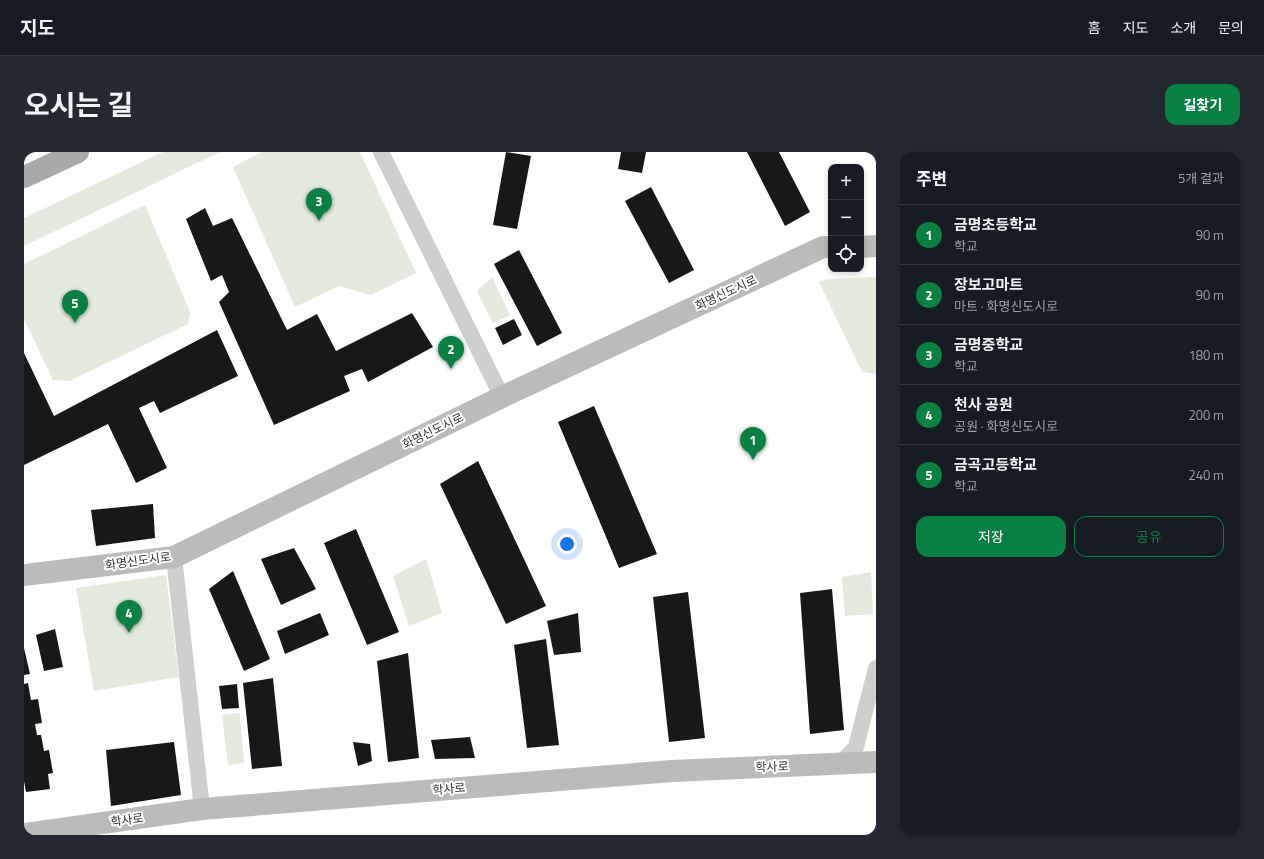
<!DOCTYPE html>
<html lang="ko">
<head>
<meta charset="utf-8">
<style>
  body { margin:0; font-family:"Titillium Web","Noto Sans KR",sans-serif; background:#242831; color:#f1f3f6 }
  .controls { position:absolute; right:12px; top:12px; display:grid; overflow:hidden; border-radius:8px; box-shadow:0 2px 6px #0003 }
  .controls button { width:36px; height:36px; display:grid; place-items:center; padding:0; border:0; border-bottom:1px solid #363941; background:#171b24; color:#f1f3f6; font:20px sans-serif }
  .you { position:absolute; left:543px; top:392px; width:14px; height:14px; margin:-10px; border:3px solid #fff; border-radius:50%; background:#1a73e8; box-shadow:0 0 0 6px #1a73e833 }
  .badge { display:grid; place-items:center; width:26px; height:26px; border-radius:50%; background:#0b8043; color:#fff; font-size:13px; font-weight:700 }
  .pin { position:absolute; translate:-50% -33px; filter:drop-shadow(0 1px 2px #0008) }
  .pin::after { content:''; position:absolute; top:21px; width:14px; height:12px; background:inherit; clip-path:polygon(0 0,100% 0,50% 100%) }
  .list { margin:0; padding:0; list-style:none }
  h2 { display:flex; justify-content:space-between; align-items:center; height:52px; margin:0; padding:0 16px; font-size:17px }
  h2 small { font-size:13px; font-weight:400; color:#9ea1a6 }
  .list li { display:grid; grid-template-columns:26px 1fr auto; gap:12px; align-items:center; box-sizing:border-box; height:60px; padding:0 16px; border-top:1px solid #363941 }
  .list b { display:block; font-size:15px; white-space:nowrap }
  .list p { margin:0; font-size:13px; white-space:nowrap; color:#9ea1a6 }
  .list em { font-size:13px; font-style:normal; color:#9ea1a6 }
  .actions { display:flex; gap:8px; padding:12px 16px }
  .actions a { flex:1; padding:9px 0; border:1px solid #0b8043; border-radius:12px; text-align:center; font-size:14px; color:#0b8043 }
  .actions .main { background:#0b8043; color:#fff }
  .icon { flex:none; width:22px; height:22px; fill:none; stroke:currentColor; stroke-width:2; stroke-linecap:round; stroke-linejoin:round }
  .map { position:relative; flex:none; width:852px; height:683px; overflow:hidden; border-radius:12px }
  header { display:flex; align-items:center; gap:24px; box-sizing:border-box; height:56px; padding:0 20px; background:#171b24; border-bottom:1px solid #363941 }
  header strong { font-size:19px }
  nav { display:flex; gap:22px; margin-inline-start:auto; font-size:14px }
  .intro { display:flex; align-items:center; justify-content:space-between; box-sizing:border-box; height:96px; padding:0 24px }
  h1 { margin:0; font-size:28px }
  .button { padding:10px 18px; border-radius:12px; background:#0b8043; color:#fff; font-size:14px; font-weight:700 }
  main { display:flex; gap:24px; padding:0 24px }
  aside { flex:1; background:#171b24; border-radius:12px; box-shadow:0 2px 6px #0003 }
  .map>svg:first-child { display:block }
</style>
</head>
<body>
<header>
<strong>지도</strong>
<nav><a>홈</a><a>지도</a><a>소개</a><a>문의</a></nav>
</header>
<div class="intro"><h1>오시는 길</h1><a class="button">길찾기</a></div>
<main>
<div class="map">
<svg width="852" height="683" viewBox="0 0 852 683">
  <rect width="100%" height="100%" fill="#fff"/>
  <!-- green -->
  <g fill="#e4eadd">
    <polygon points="139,0 196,0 0,94 0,66"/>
    <polygon points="238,0 336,0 392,121 347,143 315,134 271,155 209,15"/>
    <polygon points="121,53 166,160 164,172 45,229 29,228 0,167 0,112"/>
    <polygon points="468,125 486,163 469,171 453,139"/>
    <polygon points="852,125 852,222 838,220 795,130 802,127"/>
    <polygon points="402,407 418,461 385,474 369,424"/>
    <polygon points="847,420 849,462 821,464 818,425"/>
    <polygon points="142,423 155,525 70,539 52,436"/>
    <polygon points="216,561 220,611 204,613 198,563"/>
  </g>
  <!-- building -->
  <g fill="#181818">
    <polygon points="482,0 507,4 493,77 469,73"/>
    <polygon points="597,0 622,0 618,21 594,17"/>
    <polygon points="723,0 755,0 786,60 761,74"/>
    <polygon points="627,35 670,118 645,131 601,49"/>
    <polygon points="181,56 189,74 208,66 263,178 293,162 312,199 388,161 409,195 344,230 338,217 320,224 326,239 250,273 195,150 205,140 198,123 187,129 162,67"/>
    <polygon points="495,98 538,181 513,194 470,112"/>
    <polygon points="490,167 498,183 479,193 471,176"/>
    <polygon points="193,178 214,224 136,261 130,249 115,256 143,316 112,331 84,272 0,313 0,201 30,264"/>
    <polygon points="570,254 633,402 595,416 534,270"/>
    <polygon points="454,309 522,454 482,472 416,332"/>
    <polygon points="129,352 131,386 72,394 67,358"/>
    <polygon points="332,377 375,480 343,493 300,391"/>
    <polygon points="270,396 292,437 257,453 237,407"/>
    <polygon points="209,419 246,507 220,519 185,437"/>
    <polygon points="808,437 820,578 786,582 776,441"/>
    <polygon points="664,440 681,586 645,590 629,445"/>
    <polygon points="296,461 305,483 261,502 253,479"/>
    <polygon points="554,461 557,500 530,503 523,469"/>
    <polygon points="31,477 39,515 20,519 12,483"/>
    <polygon points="522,487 535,593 503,596 490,493"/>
    <polygon points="0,496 6,522 0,523"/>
    <polygon points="384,501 395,606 364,610 353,509"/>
    <polygon points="249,526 258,614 228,617 219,531"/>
    <polygon points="4,531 7,548 14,547 18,571 11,572 13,583 17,583 20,599 25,598 29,621 24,622 26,637 2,640 0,629 0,532"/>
    <polygon points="213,532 215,556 198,557 195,534"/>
    <polygon points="446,585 451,606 411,607 407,588"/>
    <polygon points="150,590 157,643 87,654 82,598"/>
    <polygon points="329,590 346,592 348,609 334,614"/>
  </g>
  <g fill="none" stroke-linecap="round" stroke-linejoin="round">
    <!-- street -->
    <g stroke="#cecece" stroke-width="16">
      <polyline points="357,0 478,245"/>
      <polyline points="150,405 178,657"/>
      <polyline points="816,612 832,595 852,516"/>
    </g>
    <!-- secondary -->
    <g stroke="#bbb" stroke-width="22">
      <polyline points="837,95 852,94"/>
      <polyline points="0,423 150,405 478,245 799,95 807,95"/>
      <polyline points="0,682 178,657 648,619 852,610"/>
    </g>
    <!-- primary -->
    <polyline stroke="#a9a9a9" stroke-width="22" points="0,25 54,0"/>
  </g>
  <g text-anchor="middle" stroke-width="4" stroke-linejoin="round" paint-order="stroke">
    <!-- street labels -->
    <g font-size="12" fill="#313131" stroke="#fff">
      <text transform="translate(702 141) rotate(-25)" y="4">화명신도시로</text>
      <text transform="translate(409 279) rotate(-26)" y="4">화명신도시로</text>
      <text transform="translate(114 409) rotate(-8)" y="4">화명신도시로</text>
      <text transform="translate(748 615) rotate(-2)" y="4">학사로</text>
      <text transform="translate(425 637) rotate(-5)" y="4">학사로</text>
      <text transform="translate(103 668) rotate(-8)" y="4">학사로</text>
    </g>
  </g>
</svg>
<div class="controls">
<button>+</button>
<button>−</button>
<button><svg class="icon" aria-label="locate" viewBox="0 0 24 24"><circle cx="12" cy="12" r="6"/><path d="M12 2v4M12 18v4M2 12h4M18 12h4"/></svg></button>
</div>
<div class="you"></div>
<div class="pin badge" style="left:729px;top:308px">1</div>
<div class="pin badge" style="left:427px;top:217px">2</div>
<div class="pin badge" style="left:295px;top:69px">3</div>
<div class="pin badge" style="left:105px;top:481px">4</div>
<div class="pin badge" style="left:51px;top:171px">5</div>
</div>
<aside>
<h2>주변<small>5개 결과</small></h2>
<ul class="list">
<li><span class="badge">1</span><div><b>금명초등학교</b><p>학교</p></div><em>90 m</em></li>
<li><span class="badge">2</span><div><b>장보고마트</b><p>마트 · 화명신도시로</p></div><em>90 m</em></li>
<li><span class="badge">3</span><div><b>금명중학교</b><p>학교</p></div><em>180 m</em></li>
<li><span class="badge">4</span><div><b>천사 공원</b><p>공원 · 화명신도시로</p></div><em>200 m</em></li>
<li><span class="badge">5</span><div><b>금곡고등학교</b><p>학교</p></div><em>240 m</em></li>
</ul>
<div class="actions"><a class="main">저장</a><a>공유</a></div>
</aside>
</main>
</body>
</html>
